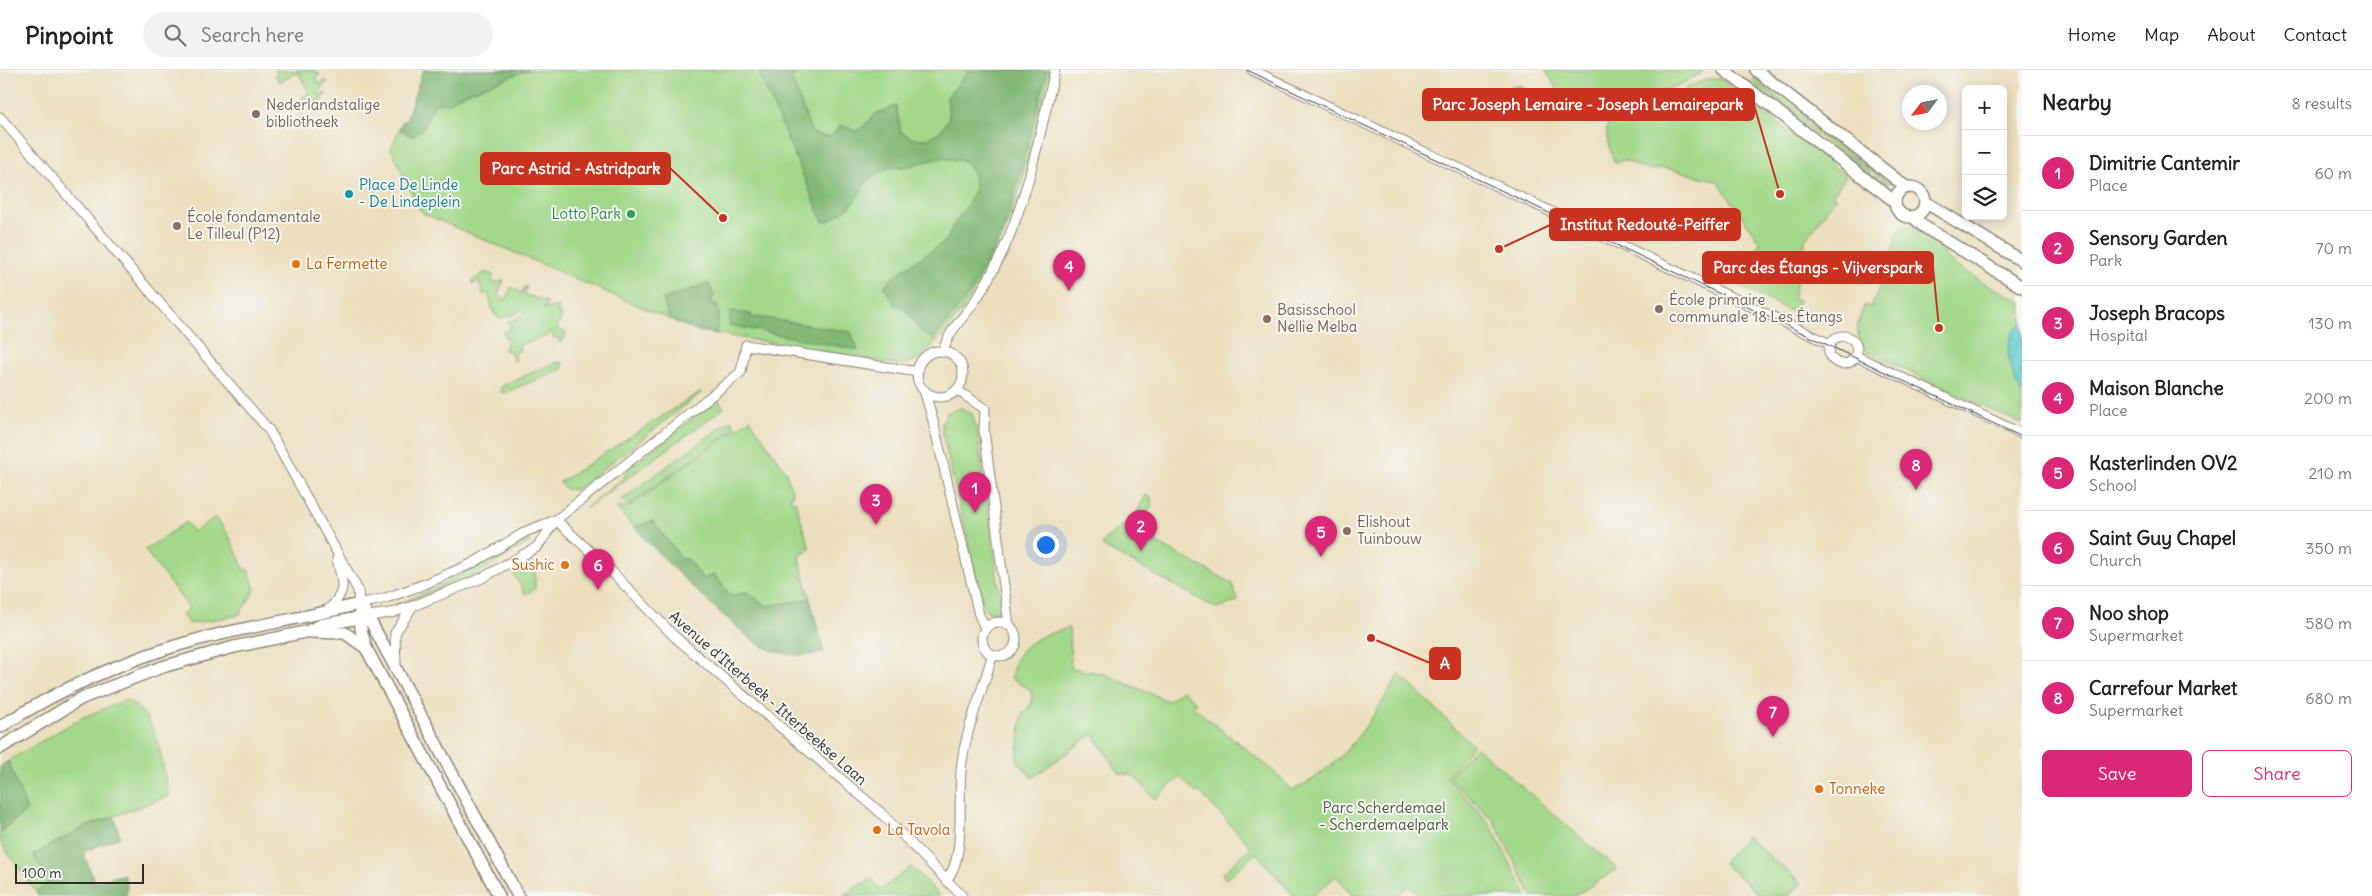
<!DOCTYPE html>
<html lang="en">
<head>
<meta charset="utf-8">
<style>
  body { margin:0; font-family:Delius,sans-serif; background:#f2f2f2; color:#222 }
  .controls { position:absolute; right:15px; top:15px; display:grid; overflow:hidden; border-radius:8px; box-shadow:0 2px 12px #0003 }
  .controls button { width:45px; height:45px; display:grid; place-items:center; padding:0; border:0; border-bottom:1px solid #e0e0e0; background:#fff; color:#222; font:25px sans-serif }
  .compass { position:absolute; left:1902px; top:15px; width:45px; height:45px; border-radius:50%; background:#fff; box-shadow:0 2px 12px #0003; rotate:238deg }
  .scale { position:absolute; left:15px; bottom:12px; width:129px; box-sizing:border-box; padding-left:5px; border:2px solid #2b2b2b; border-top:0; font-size:14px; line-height:18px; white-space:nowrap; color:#2b2b2b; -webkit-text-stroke:4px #f6f6f2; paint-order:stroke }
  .you { position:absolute; left:1045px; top:474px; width:18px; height:18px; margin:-12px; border:4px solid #fff; border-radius:50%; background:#1a73e8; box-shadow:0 0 0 8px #1a73e833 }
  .badge { display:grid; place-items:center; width:32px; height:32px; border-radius:50%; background:#db2777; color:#fff; font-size:16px; font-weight:700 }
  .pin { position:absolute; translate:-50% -41px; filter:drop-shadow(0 1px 2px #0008) }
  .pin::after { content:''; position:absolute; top:26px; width:18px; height:15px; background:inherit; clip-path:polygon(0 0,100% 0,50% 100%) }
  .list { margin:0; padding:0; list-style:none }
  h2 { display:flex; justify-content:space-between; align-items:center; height:65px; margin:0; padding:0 20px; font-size:21px }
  h2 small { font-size:16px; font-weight:400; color:#767676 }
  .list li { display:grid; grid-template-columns:32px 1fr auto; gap:15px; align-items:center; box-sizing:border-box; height:75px; padding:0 20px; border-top:1px solid #e0e0e0 }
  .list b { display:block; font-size:19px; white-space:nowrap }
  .list p { margin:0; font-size:16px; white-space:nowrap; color:#767676 }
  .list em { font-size:16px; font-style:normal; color:#767676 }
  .actions { display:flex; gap:10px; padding:15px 20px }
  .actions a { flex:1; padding:11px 0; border:1px solid #db2777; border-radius:8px; text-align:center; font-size:18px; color:#db2777 }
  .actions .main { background:#db2777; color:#fff }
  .icon { flex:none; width:28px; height:28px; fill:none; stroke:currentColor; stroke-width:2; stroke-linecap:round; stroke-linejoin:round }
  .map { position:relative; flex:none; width:2022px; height:826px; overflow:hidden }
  header { display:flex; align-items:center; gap:30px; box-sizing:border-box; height:70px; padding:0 25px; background:#fff; border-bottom:1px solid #e0e0e0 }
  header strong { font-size:24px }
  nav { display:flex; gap:28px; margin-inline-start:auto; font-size:18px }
  .search { width:350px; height:45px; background:#f2f2f2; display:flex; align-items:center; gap:12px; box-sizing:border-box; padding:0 18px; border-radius:28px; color:#767676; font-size:19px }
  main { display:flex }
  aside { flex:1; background:#fff }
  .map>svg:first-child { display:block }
</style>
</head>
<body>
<header>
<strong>Pinpoint</strong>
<div class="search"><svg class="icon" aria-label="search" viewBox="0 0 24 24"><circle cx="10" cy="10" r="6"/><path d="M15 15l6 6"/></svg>Search here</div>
<nav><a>Home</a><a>Map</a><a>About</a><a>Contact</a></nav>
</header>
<main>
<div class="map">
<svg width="2022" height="826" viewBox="0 0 2022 826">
  <rect width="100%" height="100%" fill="#f6f6f2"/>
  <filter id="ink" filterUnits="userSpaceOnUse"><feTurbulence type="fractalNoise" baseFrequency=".02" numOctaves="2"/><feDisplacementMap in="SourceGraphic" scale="10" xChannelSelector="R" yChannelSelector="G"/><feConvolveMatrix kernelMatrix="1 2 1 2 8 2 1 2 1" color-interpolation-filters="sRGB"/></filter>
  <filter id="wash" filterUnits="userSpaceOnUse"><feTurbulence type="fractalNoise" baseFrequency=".0096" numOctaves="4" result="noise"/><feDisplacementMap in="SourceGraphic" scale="20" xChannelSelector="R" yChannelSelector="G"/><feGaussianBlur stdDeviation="1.12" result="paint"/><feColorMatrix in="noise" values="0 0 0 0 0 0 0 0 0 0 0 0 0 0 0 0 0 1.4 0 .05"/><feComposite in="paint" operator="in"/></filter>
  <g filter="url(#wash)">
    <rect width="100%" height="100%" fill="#ecdfbe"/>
    <!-- green -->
    <g fill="#a2d889" stroke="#66825a">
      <polygon points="275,0 314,0 316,3 318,2 320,5 315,7 318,13 326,10 327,13 321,16 322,20 316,23 321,25 326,23 326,25 321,27 324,35 301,43 300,39 295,40 296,35 304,33 302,27 309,23 308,21 298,2 280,12 275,6 277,4"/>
      <path d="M423,0H1050C1027,95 1012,181 947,259C934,274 921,292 900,295L695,260L424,144L419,139L391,78L403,51H406Z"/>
      <polygon points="1545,0 1677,0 1677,4 1684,0 1701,0 1703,2 1679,15 1610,43 1605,32 1573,45"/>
      <polygon points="1757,4 1893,110 1889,114 1812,54 1813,52 1809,49 1807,51 1753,9"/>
      <path d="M1708,9H1721L1846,106L1832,126L1836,128L1805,170L1793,229L1799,230L1796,244L1738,215L1746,196L1760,173L1718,111L1666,98L1648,100L1624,90L1615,93C1609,78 1603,63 1610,48L1625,42L1628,48L1682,27L1687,17Z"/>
      <polygon points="1751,12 1753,15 1755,13 1870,101 1869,103 1873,107 1874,105 1888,116 1885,120 1880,113 1755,17 1753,19 1749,15"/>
      <path d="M1905,156C1923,156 1937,178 1948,189C1962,203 2003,222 2022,232V354L1867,282C1854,266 1856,253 1865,235L1871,238L1894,182L1892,180L1900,159Z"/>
      <polygon points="485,202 493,205 492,211 496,213 504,210 498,224 505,231 511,217 522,223 525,216 527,217 524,224 547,232 544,239 560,236 557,243 562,245 557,259 566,263 563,271 560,273 557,267 554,268 550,261 547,263 548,266 519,275 520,280 514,284 516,290 514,291 509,280 505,281 504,279 506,273 510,270 509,268 506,269 503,262 510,259 508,252 523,246 525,243 518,239 518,243 499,249 496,244 494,244 488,223 483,225 479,211 473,214 472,211"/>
      <polygon points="557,292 563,293 562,299 504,323 500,321 502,316"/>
      <polygon points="700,322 701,323 580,417 574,420 565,419 560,412"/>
      <polygon points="717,329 724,338 585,439 619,412 633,395"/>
      <polygon points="961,338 972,344 977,360 1001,534 999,540 994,543 988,542 983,536 942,361 942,352 947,343"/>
      <polygon points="750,349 786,402 793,425 790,426 792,432 795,431 810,479 799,487 810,529 767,536 747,522 731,526 714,504 703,509 688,490 682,490 653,451 634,457 616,438 630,436"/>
      <polygon points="731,350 736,357 629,435 621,430"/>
      <polygon points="1146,425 1152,428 1150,431 1153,433 1146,445 1152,449 1144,466 1232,513 1238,531 1216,538 1102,476 1106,468 1133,449"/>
      <polygon points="216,447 229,466 244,499 249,501 255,520 239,545 189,554 182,544 189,538 145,480 186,452 193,462"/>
      <polygon points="528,469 530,472 469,508 396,536 395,535 432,520"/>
      <polygon points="532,493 535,499 535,519 525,524 514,504"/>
      <path d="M1069,558L1071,598L1104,604L1168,631L1182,620L1196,632L1193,637L1271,699L1293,720C1343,698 1373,648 1399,604L1473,675L1447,707L1490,754L1527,826H1419L1410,815L1397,826H1353L1336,806L1313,826H1294L1256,783L1226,809L1222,804L1251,777L1199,721L1196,723L1180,707L1155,729L1134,706L1119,703L1093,664L1032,708L1017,690L1022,645L1032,633L1031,620L1011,608C1016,573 1038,566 1069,558Z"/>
      <path d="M126,630C160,645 161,693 169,726L89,755L34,784L50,811L36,822L0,772V763L26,740L8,691L81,648Z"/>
      <polygon points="1476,677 1617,799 1575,826 1532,826 1494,751 1449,707"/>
      <polygon points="1746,766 1801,813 1789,826 1761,826 1723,793"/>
      <polygon points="912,797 940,826 842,826 872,808 880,820"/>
    </g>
    <!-- forest -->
    <g fill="#81b875" stroke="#567250">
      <polygon points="423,0 528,0 459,26 448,34 445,32 435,34 423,58 412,67 400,59 403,51 406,51"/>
      <polygon points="758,0 806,0 791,7 812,63 830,67 841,55 856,61 863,57 875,44 896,36 901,62 911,68 926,69 940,62 949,48 947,27 970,0 1047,0 1022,98 1003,161 970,223 933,270 920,260 906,241 894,234 884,216 898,203 947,170 953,156 968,134 975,118 974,104 964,91 940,88 905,97 888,98 868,110 851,136 829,151 823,152"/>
      <polygon points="709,213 714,227 711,228 713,235 717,234 719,243 716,264 695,260 669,249 663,229"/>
      <polygon points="731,241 751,244 751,247 765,248 851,262 858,280 729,255"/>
      <path d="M653,451L682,489H688L703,509L714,504L731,526L747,522L767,536L810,529L824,583C806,586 788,586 771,580C756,575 745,563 733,553C698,524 666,491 634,457Z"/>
      <polygon points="8,691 27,740 0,763 0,697"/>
      <polygon points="114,747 120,767 83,782 95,813 124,804 127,816 126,826 39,826 36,822 50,811 33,785 89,755"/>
    </g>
    <!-- water -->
    <g fill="#5cc9d2" stroke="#447a7e">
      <path d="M1521,15C1527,21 1532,36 1529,44L1525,48L1521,47L1517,39L1525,30L1524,24L1520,19L1513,20L1502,36L1494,38L1492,35V29L1505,19Z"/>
      <path d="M2022,254V325C2011,304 1998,270 2022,254Z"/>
    </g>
  </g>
  <g filter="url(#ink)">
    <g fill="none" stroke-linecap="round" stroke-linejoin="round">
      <!-- tertiary casing -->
      <g stroke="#8c8574" stroke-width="11">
        <g id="tertiary">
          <polyline points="1252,0 1830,274"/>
          <polyline points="0,47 269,360 358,520 359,534 386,528 425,514 473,493 527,461 556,450"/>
          <circle cx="1843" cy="280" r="14"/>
          <circle cx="940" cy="304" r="23"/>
          <path d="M943,282C947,263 962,249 973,234C983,219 992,203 1000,187C1028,129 1040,63 1055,0"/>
          <polyline points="1856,286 2022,364"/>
          <polyline points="924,320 932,347 979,545 985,558"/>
          <polyline points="957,320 985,339 984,360 1009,555"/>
          <polyline points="556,450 609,499 675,567 880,742 962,826"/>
          <path d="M326,542C348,521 343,515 337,489"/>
          <polyline points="369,546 391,543 413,536 482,508 537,477 556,450 741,302 746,275 918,302"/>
          <circle cx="999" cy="569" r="17"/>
          <polyline points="396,597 395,563 413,536"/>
          <path d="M946,810C966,790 958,730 961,701C964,662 982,624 992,586"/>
        </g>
      </g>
      <!-- primary casing -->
      <g stroke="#8c8574" stroke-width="14">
        <g id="primary">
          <polyline points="1724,0 1894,131"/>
          <polyline points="1756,0 1906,117"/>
          <circle cx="1910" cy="132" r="15"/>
          <polyline points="1925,132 2022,191"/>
          <polyline points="1913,147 1923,156 2022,217"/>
          <polyline points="360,541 361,560 366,578 499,826"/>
          <polyline points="365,541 518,826"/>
          <polyline points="310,562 345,563 366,578"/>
          <path d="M0,657C61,618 126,589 196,570C250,556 305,548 359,534"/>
          <polyline points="0,678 82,628 162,597 234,577 305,562 321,555 369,546"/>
        </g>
      </g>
      <!-- tertiary -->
      <use href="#tertiary" stroke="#fff" stroke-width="9"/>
      <!-- primary -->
      <use href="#primary" stroke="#fff" stroke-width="11"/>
      <!-- tram -->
      <polyline stroke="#2b2b2b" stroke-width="1" points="1247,0 2022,367"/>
    </g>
  </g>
  <!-- markers -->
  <g fill="#8d6e63" stroke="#f6f6f2" stroke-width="2">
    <circle cx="256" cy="44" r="5"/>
    <circle cx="177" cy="156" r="5"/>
    <circle cx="1659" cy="239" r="5"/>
    <circle cx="1267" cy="249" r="5"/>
    <circle cx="1347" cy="461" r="5"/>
  </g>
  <circle fill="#0f9aa8" stroke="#f6f6f2" stroke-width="2" cx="349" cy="124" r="5"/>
  <circle fill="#2e9e5b" stroke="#f6f6f2" stroke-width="2" cx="631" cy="144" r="5"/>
  <g fill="#e8710a" stroke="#f6f6f2" stroke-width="2">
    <circle cx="296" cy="194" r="5"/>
    <circle cx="565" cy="495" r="5"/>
    <circle cx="1819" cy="719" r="5"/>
    <circle cx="877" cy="760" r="5"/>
  </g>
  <g text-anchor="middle" stroke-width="4" stroke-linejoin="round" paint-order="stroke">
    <!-- education labels -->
    <g font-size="15" fill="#785e54" stroke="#f6f6f2" text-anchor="start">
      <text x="266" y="40">Nederlandstalige<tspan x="266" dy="17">bibliotheek</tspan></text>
      <text x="187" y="152">École fondamentale<tspan x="187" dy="17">Le Tilleul (P12)</tspan></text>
      <text x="1669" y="235">École primaire<tspan x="1669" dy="17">communale 18 Les Étangs</tspan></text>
      <text x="1277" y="245">Basisschool<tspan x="1277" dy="17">Nellie Melba</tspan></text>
      <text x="1357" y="457">Elishout<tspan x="1357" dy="17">Tuinbouw</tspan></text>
    </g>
    <!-- culture labels -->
    <g font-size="15" fill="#0d838f" stroke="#f6f6f2" text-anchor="start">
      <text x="359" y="120">Place De Linde<tspan x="359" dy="17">- De Lindeplein</tspan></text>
    </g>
    <!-- leisure labels -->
    <g font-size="15" fill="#27864d" stroke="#f6f6f2" text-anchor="end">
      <text x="621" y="149">Lotto Park</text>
    </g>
    <!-- food labels -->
    <g font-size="15" fill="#c56008" stroke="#f6f6f2" text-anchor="start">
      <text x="306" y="199">La Fermette</text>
      <text x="555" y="500" text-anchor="end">Sushic</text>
      <text x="1829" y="724">Tonneke</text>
      <text x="887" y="765">La Tavola</text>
    </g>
    <!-- street labels -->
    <g font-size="15" fill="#2b2b2b" stroke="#f6f6f2">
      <text transform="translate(768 628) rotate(41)" y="5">Avenue d'Itterbeek - Itterbeekse Laan</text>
    </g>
    <!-- park labels -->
    <g font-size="15" fill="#495642" stroke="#f6f6f2">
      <text x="1384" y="743">Parc Scherdemael<tspan x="1384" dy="17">- Scherdemaelpark</tspan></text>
    </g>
  </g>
  <!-- callouts -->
  <path fill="none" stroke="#c8321e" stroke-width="2" d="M1780 124L1754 35M723 148L670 98M1499 179L1550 155M1939 258L1933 197M1371 568L1430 593"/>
  <g fill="#c8321e" stroke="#f6f6f2" stroke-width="2">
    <circle cx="1780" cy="124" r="5"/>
    <circle cx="723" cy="148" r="5"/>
    <circle cx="1499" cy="179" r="5"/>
    <circle cx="1939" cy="258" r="5"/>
    <circle cx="1371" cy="568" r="5"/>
  </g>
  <g fill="#c8321e" stroke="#c8321e" stroke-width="2">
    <rect x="1423" y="19" width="331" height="31" rx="5"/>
    <rect x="481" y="83" width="189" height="31" rx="5"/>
    <rect x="1550" y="139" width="190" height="31" rx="5"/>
    <rect x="1703" y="182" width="230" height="31" rx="5"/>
    <rect x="1430" y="578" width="30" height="31" rx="5"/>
  </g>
  <g font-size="16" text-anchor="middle" font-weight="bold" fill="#fff">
    <text x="1588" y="40">Parc Joseph Lemaire - Joseph Lemairepark</text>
    <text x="576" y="104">Parc Astrid - Astridpark</text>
    <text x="1645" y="160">Institut Redouté-Peiffer</text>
    <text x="1818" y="203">Parc des Étangs - Vijverspark</text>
    <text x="1445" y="599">A</text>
  </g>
</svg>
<div class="controls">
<button>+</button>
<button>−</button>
<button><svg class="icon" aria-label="layers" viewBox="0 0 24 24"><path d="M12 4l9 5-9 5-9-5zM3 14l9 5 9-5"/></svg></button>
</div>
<svg class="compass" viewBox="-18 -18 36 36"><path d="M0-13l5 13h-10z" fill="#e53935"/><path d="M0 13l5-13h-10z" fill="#767676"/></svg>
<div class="scale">100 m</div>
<div class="you"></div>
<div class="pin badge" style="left:975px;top:443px">1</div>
<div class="pin badge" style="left:1141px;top:481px">2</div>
<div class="pin badge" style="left:876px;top:455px">3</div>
<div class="pin badge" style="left:1069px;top:221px">4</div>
<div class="pin badge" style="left:1321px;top:487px">5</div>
<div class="pin badge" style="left:598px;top:520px">6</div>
<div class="pin badge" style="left:1773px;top:667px">7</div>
<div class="pin badge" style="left:1916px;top:420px">8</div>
</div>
<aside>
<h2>Nearby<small>8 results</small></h2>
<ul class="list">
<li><span class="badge">1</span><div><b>Dimitrie Cantemir</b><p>Place</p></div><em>60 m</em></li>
<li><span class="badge">2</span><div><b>Sensory Garden</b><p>Park</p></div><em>70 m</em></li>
<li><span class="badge">3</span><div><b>Joseph Bracops</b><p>Hospital</p></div><em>130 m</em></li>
<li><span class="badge">4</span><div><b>Maison Blanche</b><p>Place</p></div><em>200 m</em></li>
<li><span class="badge">5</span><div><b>Kasterlinden OV2</b><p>School</p></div><em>210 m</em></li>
<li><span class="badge">6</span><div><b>Saint Guy Chapel</b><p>Church</p></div><em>350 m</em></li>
<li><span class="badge">7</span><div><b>Noo shop</b><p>Supermarket</p></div><em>580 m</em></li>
<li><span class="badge">8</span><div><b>Carrefour Market</b><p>Supermarket</p></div><em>680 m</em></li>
</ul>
<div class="actions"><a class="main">Save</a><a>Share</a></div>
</aside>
</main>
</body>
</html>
